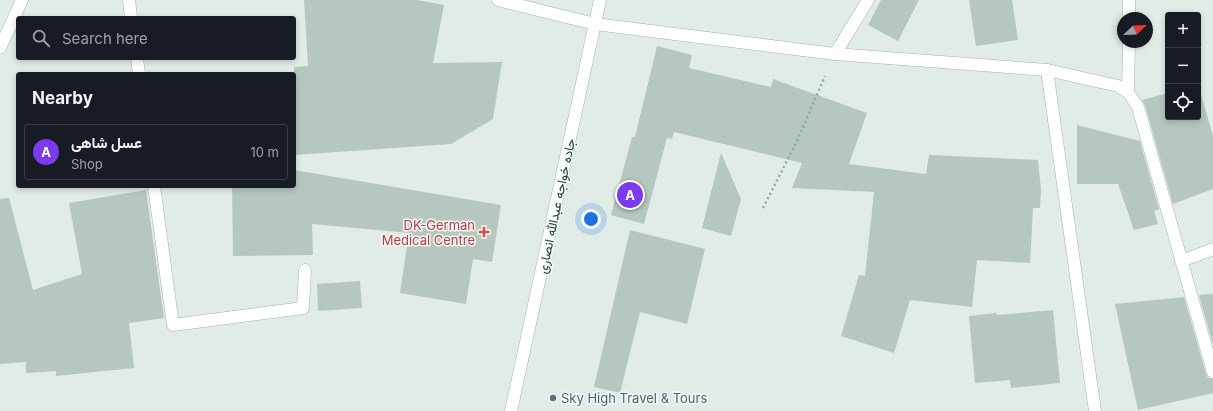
<!DOCTYPE html>
<html lang="en">
<head>
<meta charset="utf-8">
<style>
  body { margin:0; font-family:Inter,Vazirmatn,sans-serif; background:#20242c; color:#f1f3f6 }
  .controls { position:absolute; right:12px; top:12px; display:grid; overflow:hidden; border-radius:4px; box-shadow:0 2px 6px #0003 }
  .controls button { width:36px; height:36px; display:grid; place-items:center; padding:0; border:0; border-bottom:1px solid #363941; background:#171b24; color:#f1f3f6; font:20px sans-serif }
  .compass { position:absolute; left:1117px; top:12px; width:36px; height:36px; border-radius:50%; background:#171b24; box-shadow:0 2px 6px #0003; rotate:67deg }
  .you { position:absolute; left:591px; top:219px; width:14px; height:14px; margin:-10px; border:3px solid #fff; border-radius:50%; background:#1a73e8; box-shadow:0 0 0 6px #1a73e833 }
  .badge { display:grid; place-items:center; width:26px; height:26px; border-radius:50%; background:#7c3aed; color:#fff; font-size:13px; font-weight:700 }
  .pin { position:absolute; translate:-50% -50%; border:2px solid #fff; box-shadow:0 1px 4px #0006 }
  .list { margin:0; padding:0; list-style:none }
  h2 { display:flex; justify-content:space-between; align-items:center; height:52px; margin:0; padding:0 16px; font-size:17px }
  h2 small { font-size:13px; font-weight:400; color:#9ea1a6 }
  .list li { display:grid; grid-template-columns:26px 1fr auto; gap:12px; align-items:center; box-sizing:border-box; height:56px; margin:0 8px 8px; padding:0 8px; border:1px solid #363941; border-radius:4px }
  .list b { display:block; font-size:15px; white-space:nowrap }
  .list p { margin:0; font-size:13px; white-space:nowrap; color:#9ea1a6 }
  .list em { font-size:13px; font-style:normal; color:#9ea1a6 }
  .icon { flex:none; width:22px; height:22px; fill:none; stroke:currentColor; stroke-width:2; stroke-linecap:round; stroke-linejoin:round }
  .map { position:relative; flex:none; width:1213px; height:411px; overflow:hidden }
  .search { position:absolute; background:#171b24; box-shadow:0 2px 6px #0003; left:16px; top:16px; width:280px; height:44px; display:flex; align-items:center; gap:10px; box-sizing:border-box; padding:0 14px; border-radius:4px; color:#9ea1a6; font-size:15px }
  .panel { position:absolute; background:#171b24; box-shadow:0 2px 6px #0003; left:16px; top:72px; width:280px; height:116px; border-radius:4px }
  .map>svg:first-child { display:block }
</style>
</head>
<body>
<div class="map">
<svg width="1213" height="411" viewBox="0 0 1213 411">
  <rect width="100%" height="100%" fill="#e1ece6"/>
  <!-- building -->
  <g fill="#b6c7bf">
    <polygon points="304,0 417,0 444,5 433,63 502,62 493,119 451,144 294,155 294,67 308,66"/>
    <polygon points="881,0 919,0 898,41 868,25"/>
    <polygon points="969,0 1012,0 1018,40 976,46"/>
    <polygon points="657,46 692,55 689,68 771,87 773,79 867,113 849,164 926,174 929,155 1038,160 1041,190 1040,208 1033,208 1030,263 977,260 972,307 910,300 894,353 841,336 859,275 865,276 874,192 792,188 802,163 674,132 672,139 667,138 644,224 611,215 632,137 635,137"/>
    <polygon points="1198,84 1213,136 1213,189 1173,204 1145,105 1142,100 1168,93 1168,117 1198,117"/>
    <polygon points="1077,125 1140,141 1159,209 1154,211 1158,224 1134,230 1118,184 1077,184"/>
    <polygon points="721,153 741,199 731,236 702,228"/>
    <polygon points="294,170 501,205 492,262 473,259 466,304 400,293 409,233 312,224 313,255 233,256 232,186 294,186"/>
    <polygon points="146,190 164,318 129,323 134,368 56,376 56,371 26,373 26,362 0,364 0,199 9,198 33,290 82,274 69,203"/>
    <polygon points="630,230 705,249 687,324 640,312 620,393 594,387"/>
    <polygon points="360,281 362,308 318,311 317,284"/>
    <polygon points="1213,294 1213,344 1199,295"/>
    <polygon points="1184,297 1206,374 1208,378 1213,379 1213,393 1138,410 1115,304"/>
    <polygon points="1053,310 1060,383 1011,388 1010,380 975,383 969,316 996,313 997,315"/>
  </g>
  <g fill="none" stroke-linecap="round" stroke-linejoin="round">
    <!-- minor casing -->
    <g stroke="#a4b4ad" stroke-width="13">
      <g id="minor">
        <polyline points="129,0 131,18"/>
        <polyline points="498,0 595,24 835,54 1047,70 1118,86 1128,92 1138,107 1213,372"/>
        <polyline points="1129,18 1129,0"/>
        <polyline points="0,48 22,0"/>
        <polyline points="835,54 868,0"/>
        <polyline points="137,58 139,74"/>
        <polyline points="1047,70 1095,411"/>
        <polyline points="1128,92 1129,42"/>
        <polyline points="154,186 173,325 303,308 305,270"/>
        <polyline points="1181,261 1213,249"/>
      </g>
    </g>
    <!-- secondary casing -->
    <g stroke="#9fb8ad" stroke-width="13">
      <polyline id="secondary" points="511,411 600,0"/>
    </g>
    <!-- path -->
    <polyline stroke="#81b19c" stroke-width="2.5" stroke-dasharray="2 3" stroke-linecap="butt" points="763,208 798,139 825,76"/>
    <!-- minor -->
    <use href="#minor" stroke="#fff" stroke-width="12"/>
    <!-- secondary -->
    <use href="#secondary" stroke="#fff" stroke-width="12"/>
  </g>
  <!-- markers -->
  <path fill="#e0444e" stroke="#f2f9f5" stroke-width="1.5" d="M482 226h4v4h4v4h-4v4h-4v-4h-4v-4h4z"/>
  <circle fill="#5c6f8a" stroke="#f2f9f5" stroke-width="1.5" cx="553" cy="398" r="4"/>
  <g text-anchor="middle" stroke-width="3" stroke-linejoin="round" paint-order="stroke">
    <!-- street labels -->
    <g font-size="13" fill="#213e33" stroke="#f2f9f5">
      <text transform="translate(556 206) rotate(-78)" y="5">جاده خواجه عبدالله انصاری</text>
    </g>
    <!-- health labels -->
    <g font-size="13" fill="#be3a42" stroke="#f2f9f5" text-anchor="end">
      <text x="475" y="230">DK-German<tspan x="475" dy="15">Medical Centre</tspan></text>
    </g>
    <!-- service labels -->
    <g font-size="13" fill="#4e5e75" stroke="#f2f9f5" text-anchor="start">
      <text x="561" y="403">Sky High Travel &amp; Tours</text>
    </g>
  </g>
</svg>
<div class="controls">
<button>+</button>
<button>−</button>
<button><svg class="icon" aria-label="locate" viewBox="0 0 24 24"><circle cx="12" cy="12" r="6"/><path d="M12 2v4M12 18v4M2 12h4M18 12h4"/></svg></button>
</div>
<svg class="compass" viewBox="-18 -18 36 36"><path d="M0-13l5 13h-10z" fill="#e53935"/><path d="M0 13l5-13h-10z" fill="#9ea1a6"/></svg>
<div class="you"></div>
<div class="pin badge" style="left:630px;top:195px">A</div>
<div class="search"><svg class="icon" aria-label="search" viewBox="0 0 24 24"><circle cx="10" cy="10" r="6"/><path d="M15 15l6 6"/></svg>Search here</div>
<section class="panel">
<h2>Nearby<small></small></h2>
<ul class="list">
<li><span class="badge">A</span><div><b>عسل شاهی</b><p>Shop</p></div><em>10 m</em></li>
</ul>
</section>
</div>
</body>
</html>
